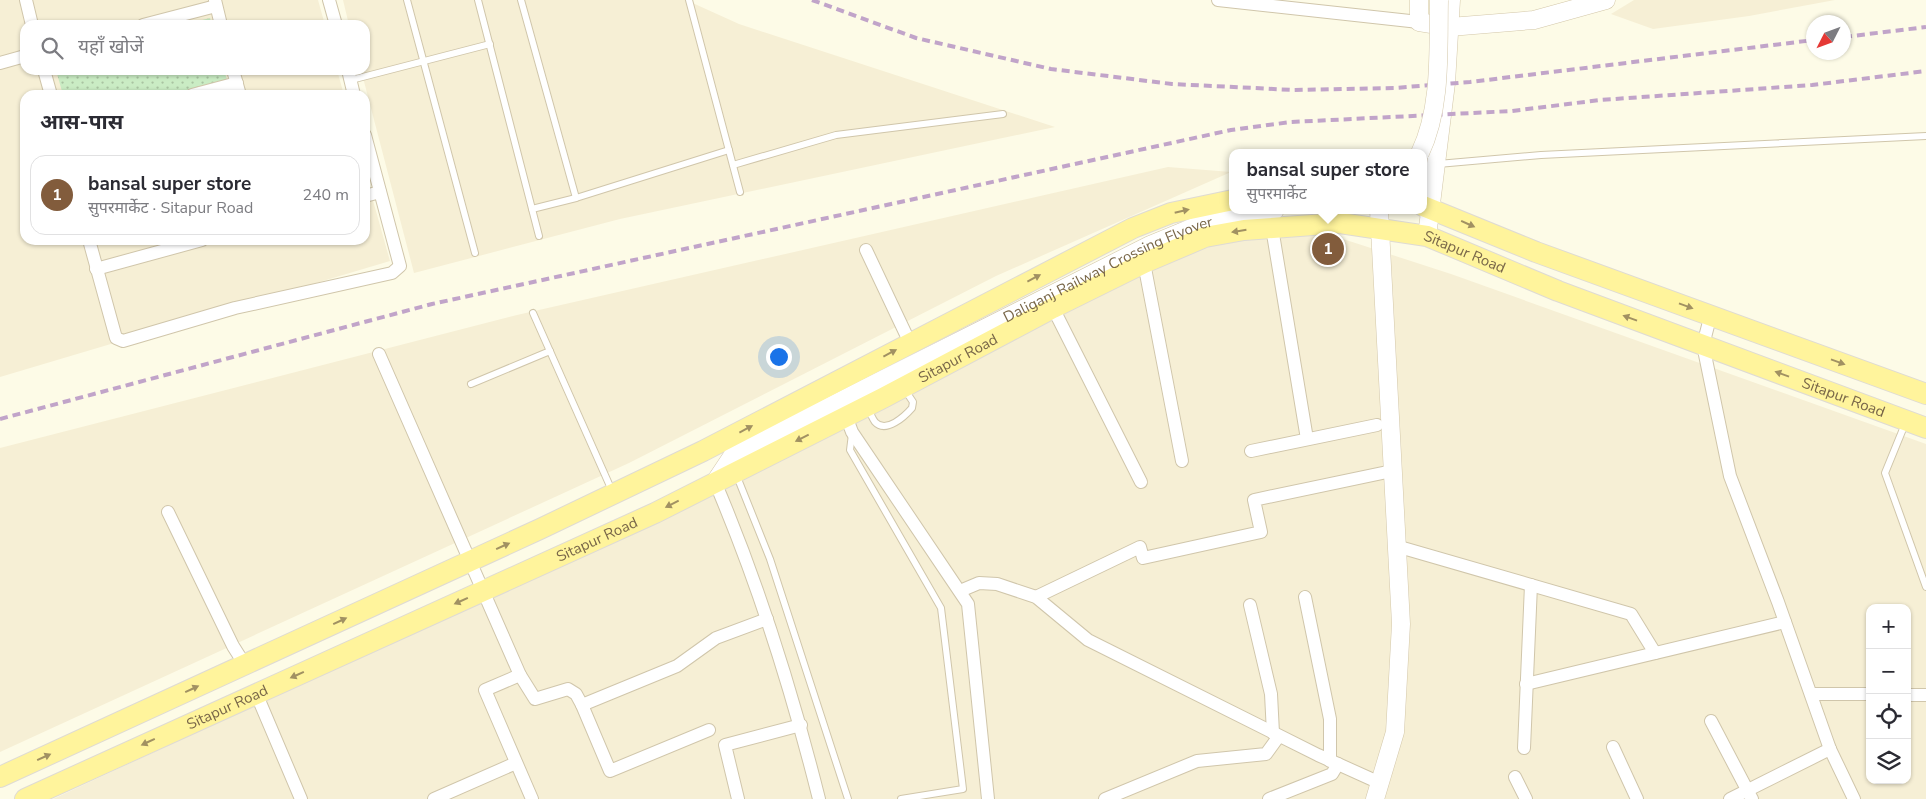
<!DOCTYPE html>
<html lang="hi">
<head>
<meta charset="utf-8">
<style>
  body { margin:0; font-family:"Nunito Sans","Noto Sans Devanagari",sans-serif; background:#f7f7f7; color:#2b2b33 }
  .controls { position:absolute; right:15px; bottom:15px; display:grid; overflow:hidden; border-radius:10px; box-shadow:0 1px 4px #0004 }
  .controls button { width:45px; height:45px; display:grid; place-items:center; padding:0; border:0; border-bottom:1px solid #e1e1e2; background:#fff; color:#2b2b33; font:25px sans-serif }
  .compass { position:absolute; left:1806px; top:15px; width:45px; height:45px; border-radius:50%; background:#fff; box-shadow:0 1px 4px #0004; rotate:228deg }
  .you { position:absolute; left:778px; top:356px; width:18px; height:18px; margin:-12px; border:4px solid #fff; border-radius:50%; background:#1a73e8; box-shadow:0 0 0 8px #1a73e833 }
  .badge { display:grid; place-items:center; width:32px; height:32px; border-radius:50%; background:#825c3c; color:#fff; font-size:16px; font-weight:700 }
  .pin { position:absolute; translate:-50% -50%; border:2px solid #fff; box-shadow:0 1px 5px #0006 }
  .popup { position:absolute; left:1229px; top:149px; width:198px; height:65px; box-sizing:border-box; display:grid; place-content:center; border-radius:10px; background:#fff; filter:drop-shadow(0 1px 4px #0005); font-size:16px; white-space:nowrap; color:#7c7c81 }
  .popup b { font-size:19px; color:#2b2b33 }
  .popup::after { content:''; position:absolute; left:50%; top:100%; margin-left:-10px; border:10px solid transparent; border-top-color:#fff }
  .list { margin:0; padding:0; list-style:none }
  h2 { display:flex; justify-content:space-between; align-items:center; height:65px; margin:0; padding:0 20px; font-size:21px }
  h2 small { font-size:16px; font-weight:400; color:#7c7c81 }
  .list li { display:grid; grid-template-columns:32px 1fr auto; gap:15px; align-items:center; box-sizing:border-box; height:80px; margin:0 10px 10px; padding:0 10px; border:1px solid #e1e1e2; border-radius:15px }
  .list b { display:block; font-size:19px; white-space:nowrap }
  .list p { margin:0; font-size:16px; white-space:nowrap; color:#7c7c81 }
  .list em { font-size:16px; font-style:normal; color:#7c7c81 }
  .icon { flex:none; width:28px; height:28px; fill:none; stroke:currentColor; stroke-width:2; stroke-linecap:round; stroke-linejoin:round }
  .map { position:relative; flex:none; width:1926px; height:799px; overflow:hidden }
  .search { position:absolute; background:#fff; box-shadow:0 1px 4px #0004; left:20px; top:20px; width:350px; height:55px; display:flex; align-items:center; gap:12px; box-sizing:border-box; padding:0 18px; border-radius:15px; color:#7c7c81; font-size:19px }
  .panel { position:absolute; background:#fff; box-shadow:0 1px 4px #0004; left:20px; top:90px; width:350px; height:155px; border-radius:15px }
  .map>svg:first-child { display:block }
</style>
</head>
<body>
<div class="map">
<svg width="1926" height="799" viewBox="0 0 1926 799">
  <defs>
    <pattern id="grass-dots" width="8" height="8" patternUnits="userSpaceOnUse" patternTransform="scale(1.25)"><rect width="8" height="8" fill="#caecc4"/><path d="M2 2h.1M6 6h.1" fill="none" stroke="#a9c3a1" stroke-width="1.8" stroke-linecap="round"/></pattern>
  </defs>
  <rect width="100%" height="100%" fill="#fdfbe7"/>
  <!-- residential -->
  <g fill="#f6efd5" fill-rule="evenodd">
    <polygon points="0,0 318,0 325,25 25,25 25,70 337,70 344,95 25,95 25,240 365,240 365,172 390,261 0,377"/>
    <polygon points="343,0 686,0 739,24 1055,127 620,219 414,273 361,70 365,70 365,25 349,25"/>
    <polygon points="1634,0 1835,0 1749,16 1653,29 1611,14"/>
    <polygon points="1168,167 1231,172 996,276 629,463 0,752 0,448 517,315"/>
    <path d="M1266,231L1343,239L1451,274L1926,444V799H53L687,505L1202,242ZM1870,608H1907V780H1870Z"/>
  </g>
  <!-- grass -->
  <g fill="url(#grass-dots)">
    <polygon points="210,18 212,25 183,25"/>
    <polygon points="56,70 224,70 227,80 171,95 63,95"/>
  </g>
  <g fill="none" stroke-linecap="round" stroke-linejoin="round">
    <!-- lane casing -->
    <g stroke="#d0c6ab" stroke-width="8">
      <g id="lane">
        <polyline points="407,0 475,253"/>
        <polyline points="478,0 539,236"/>
        <polyline points="521,0 576,198"/>
        <polyline points="689,0 740,192"/>
        <polyline points="351,80 490,44"/>
        <polyline points="1438,164 1541,155 1926,136"/>
        <polyline points="733,165 836,135 1003,114"/>
        <polyline points="532,209 576,198 729,150"/>
        <polyline points="533,313 613,493"/>
        <polyline points="471,384 550,351"/>
        <path d="M867,408C870,412 872,418 875,422C886,434 905,416 912,408L913,402L905,390"/>
        <polyline points="1905,424 1885,473 1926,587"/>
        <polyline points="852,434 850,450 941,608 963,789 901,799"/>
        <polyline points="736,474 770,559 848,799"/>
      </g>
    </g>
    <!-- street casing -->
    <g stroke="#d0c6ab" stroke-width="14">
      <g id="street">
        <polyline points="26,0 32,25"/>
        <polyline points="215,0 221,25"/>
        <polyline points="329,0 336,25"/>
        <polyline points="1218,0 1419,22"/>
        <polyline points="143,25 216,6"/>
        <polyline points="0,63 25,56"/>
        <polyline points="44,70 51,95"/>
        <polyline points="233,70 240,95"/>
        <polyline points="348,70 354,95"/>
        <polyline points="192,95 237,83"/>
        <polyline points="365,196 380,192"/>
        <polyline points="1272,228 1307,439"/>
        <polyline points="89,240 116,338 123,341 235,308 392,273 400,266 365,135"/>
        <polyline points="866,250 910,343"/>
        <polyline points="1144,263 1182,461"/>
        <polyline points="96,269 202,240"/>
        <polyline points="1053,308 1141,482"/>
        <polyline points="1711,314 1703,345 1730,476 1778,602 1830,749 1854,799"/>
        <polyline points="379,354 520,675 485,690 532,799"/>
        <polyline points="846,416 852,432 968,604 988,799"/>
        <polyline points="1251,451 1377,425"/>
        <path d="M715,482C759,585 792,691 819,799"/>
        <polyline points="168,512 233,646 245,665"/>
        <polyline points="1396,546 1631,614 1655,653"/>
        <polyline points="960,591 979,583 997,584 1036,597 1088,640 1318,755 1380,783"/>
        <polyline points="1036,597 1140,547 1143,558 1261,532 1254,500 1392,471"/>
        <polyline points="1305,597 1330,719 1330,761"/>
        <polyline points="1250,605 1271,694 1273,733"/>
        <polyline points="520,675 535,699 568,689 576,694 582,705"/>
        <polyline points="1526,684 1785,622"/>
        <polyline points="256,693 301,799"/>
        <polyline points="1811,694 1870,694"/>
        <polyline points="1907,695 1926,695"/>
        <polyline points="1711,721 1752,799"/>
        <polyline points="709,730 610,771 582,705 677,666 716,638 767,619"/>
        <polyline points="1613,747 1637,799"/>
        <polyline points="1524,748 1531,585"/>
        <polyline points="1515,777 1526,799"/>
        <polyline points="434,799 516,763"/>
        <polyline points="738,799 725,745 801,725"/>
        <polyline points="1105,799 1197,761 1266,754 1279,736"/>
        <polyline points="1269,799 1332,774 1338,764"/>
        <polyline points="1730,799 1830,749"/>
      </g>
    </g>
    <!-- secondary casing -->
    <g stroke="#d3c7a9" stroke-width="19">
      <g id="secondary">
        <polyline points="1419,0 1419,22 1450,27 1534,20 1606,0"/>
        <polyline points="1427,236 1446,83 1451,0"/>
        <path id="s1" d="M715,482L733,455L1150,245L1201,224L1238,215L1275,210"/>
        <polyline points="1375,799 1395,732 1401,624 1379,210"/>
      </g>
    </g>
    <!-- primary casing -->
    <g stroke="#dfdbd3" stroke-width="22">
      <g id="primary">
        <polyline points="1423,206 1536,252 1926,394"/>
        <polyline points="0,777 540,529 703,451 1133,228 1171,213 1233,200"/>
        <path id="s2" d="M25,799L655,513L883,398L1053,308L1144,263L1205,237L1244,230L1340,223L1427,236L1558,291L1926,428"/>
      </g>
    </g>
    <!-- lane -->
    <use href="#lane" stroke="#fff" stroke-width="6"/>
    <!-- street -->
    <use href="#street" stroke="#fff" stroke-width="12"/>
    <!-- secondary -->
    <use href="#secondary" stroke="#fff" stroke-width="18"/>
    <!-- primary -->
    <use href="#primary" stroke="#fff49c" stroke-width="20"/>
    <!-- rail -->
    <g stroke="#c1a4c9" stroke-width="4" stroke-dasharray="8 5" stroke-linecap="butt">
      <polyline points="812,0 916,38 1051,69 1172,84 1294,90 1394,88 1470,82 1814,40"/>
      <polyline points="1844,37 1926,27"/>
      <polyline points="0,419 432,304 1231,130 1291,122 1512,111 1600,100 1812,85 1926,71"/>
    </g>
    <!-- secondary-bridge casing -->
    <g stroke="#d3c7a9" stroke-width="19" stroke-linecap="butt">
      <path id="secondary-bridge" d="M1420,153C1442,107 1438,50 1439,0"/>
    </g>
    <!-- secondary-bridge -->
    <use href="#secondary-bridge" stroke="#fff" stroke-width="18"/>
  </g>
  <!-- one-way arrows -->
  <defs><path id="oneway-solid" d="M-6-.8H1V-3.2L6.5 0L1 3.2V.8H-6Z" transform="scale(1.25)"/></defs>
  <g fill="#a19162">
    <use href="#oneway-solid" transform="translate(1182 211) rotate(-13)"/>
    <use href="#oneway-solid" transform="translate(1468 224) rotate(24)"/>
    <use href="#oneway-solid" transform="translate(1239 231) rotate(171)"/>
    <use href="#oneway-solid" transform="translate(1034 278) rotate(-28)"/>
    <use href="#oneway-solid" transform="translate(1686 306) rotate(20)"/>
    <use href="#oneway-solid" transform="translate(1630 318) rotate(-160)"/>
    <use href="#oneway-solid" transform="translate(890 353) rotate(-28)"/>
    <use href="#oneway-solid" transform="translate(1838 362) rotate(20)"/>
    <use href="#oneway-solid" transform="translate(1782 374) rotate(-160)"/>
    <use href="#oneway-solid" transform="translate(746 429) rotate(-28)"/>
    <use href="#oneway-solid" transform="translate(802 438) rotate(153)"/>
    <use href="#oneway-solid" transform="translate(672 504) rotate(153)"/>
    <use href="#oneway-solid" transform="translate(503 546) rotate(-24)"/>
    <use href="#oneway-solid" transform="translate(461 601) rotate(156)"/>
    <use href="#oneway-solid" transform="translate(340 621) rotate(-25)"/>
    <use href="#oneway-solid" transform="translate(297 675) rotate(156)"/>
    <use href="#oneway-solid" transform="translate(192 689) rotate(-25)"/>
    <use href="#oneway-solid" transform="translate(148 742) rotate(155)"/>
    <use href="#oneway-solid" transform="translate(44 757) rotate(-24)"/>
  </g>
  <g text-anchor="middle" stroke-width="5" stroke-linejoin="round" paint-order="stroke">
    <!-- street labels -->
    <g font-size="15" fill="#796749" stroke="#fffdee">
      <text dy="5" stroke="none"><textPath href="#s2" startOffset="1572">Sitapur Road</textPath></text>
      <text dy="5" stroke="none"><textPath href="#s1" startOffset="451">Daliganj Railway Crossing Flyover</textPath></text>
      <text dy="5" stroke="none"><textPath href="#s2" startOffset="1032">Sitapur Road</textPath></text>
      <text dy="5" stroke="none"><textPath href="#s2" startOffset="1978">Sitapur Road</textPath></text>
      <text dy="5" stroke="none"><textPath href="#s2" startOffset="628">Sitapur Road</textPath></text>
      <text dy="5" stroke="none"><textPath href="#s2" startOffset="222">Sitapur Road</textPath></text>
    </g>
  </g>
</svg>
<div class="controls">
<button>+</button>
<button>−</button>
<button><svg class="icon" aria-label="locate" viewBox="0 0 24 24"><circle cx="12" cy="12" r="6"/><path d="M12 2v4M12 18v4M2 12h4M18 12h4"/></svg></button>
<button><svg class="icon" aria-label="layers" viewBox="0 0 24 24"><path d="M12 4l9 5-9 5-9-5zM3 14l9 5 9-5"/></svg></button>
</div>
<svg class="compass" viewBox="-18 -18 36 36"><path d="M0-13l5 13h-10z" fill="#e53935"/><path d="M0 13l5-13h-10z" fill="#7c7c81"/></svg>
<div class="you"></div>
<div class="pin badge" style="left:1328px;top:249px">1</div>
<div class="popup"><b>bansal super store</b>सुपरमार्केट</div>
<div class="search"><svg class="icon" aria-label="search" viewBox="0 0 24 24"><circle cx="10" cy="10" r="6"/><path d="M15 15l6 6"/></svg>यहाँ खोजें</div>
<section class="panel">
<h2>आस-पास<small></small></h2>
<ul class="list">
<li><span class="badge">1</span><div><b>bansal super store</b><p>सुपरमार्केट · Sitapur Road</p></div><em>240 m</em></li>
</ul>
</section>
</div>
</body>
</html>
